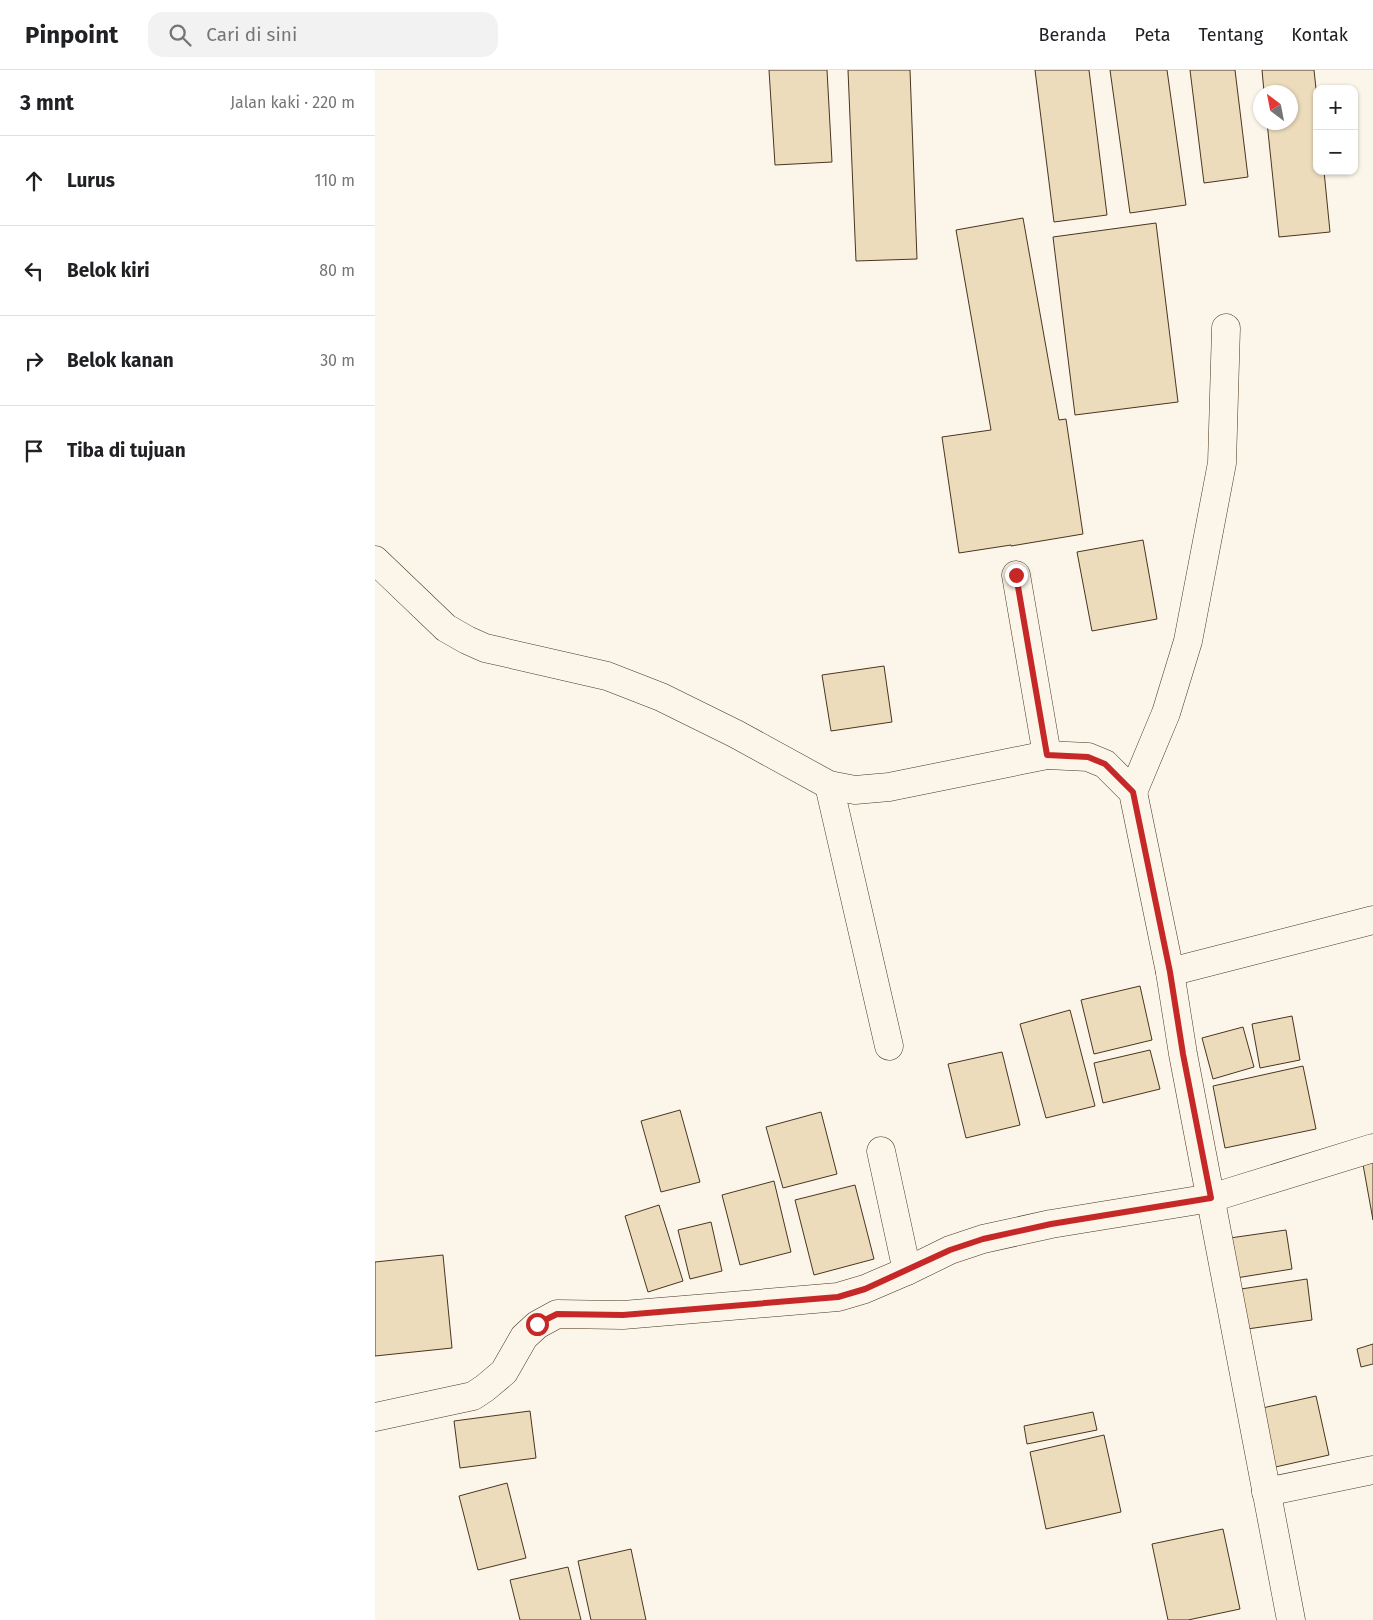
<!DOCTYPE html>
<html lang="id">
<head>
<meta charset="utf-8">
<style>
  body { margin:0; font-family:"Fira Sans",sans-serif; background:#f2f2f2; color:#202124 }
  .controls { position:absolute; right:15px; top:15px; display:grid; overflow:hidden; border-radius:10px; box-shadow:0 1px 4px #0004 }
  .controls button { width:45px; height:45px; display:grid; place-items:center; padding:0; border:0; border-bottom:1px solid #e0e0e0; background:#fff; color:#202124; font:25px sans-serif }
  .compass { position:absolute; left:878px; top:15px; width:45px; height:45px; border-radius:50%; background:#fff; box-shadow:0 1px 4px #0004; rotate:328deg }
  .stop { position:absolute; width:15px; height:15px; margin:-11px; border:4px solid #c62828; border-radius:50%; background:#fff }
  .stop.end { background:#c62828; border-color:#fff; box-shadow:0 1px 5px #0008 }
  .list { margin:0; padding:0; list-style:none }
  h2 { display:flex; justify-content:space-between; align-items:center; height:65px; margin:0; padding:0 20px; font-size:21px }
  h2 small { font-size:16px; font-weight:400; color:#757577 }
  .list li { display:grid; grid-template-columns:32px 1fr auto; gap:15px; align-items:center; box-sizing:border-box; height:90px; padding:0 20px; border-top:1px solid #e0e0e0 }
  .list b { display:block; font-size:19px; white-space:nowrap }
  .list em { font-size:16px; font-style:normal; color:#757577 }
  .icon { flex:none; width:28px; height:28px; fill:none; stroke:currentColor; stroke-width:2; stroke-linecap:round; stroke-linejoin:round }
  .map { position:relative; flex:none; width:998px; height:1550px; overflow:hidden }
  header { display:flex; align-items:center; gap:30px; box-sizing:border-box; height:70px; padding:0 25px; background:#fff; border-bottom:1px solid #e0e0e0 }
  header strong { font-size:24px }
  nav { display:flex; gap:28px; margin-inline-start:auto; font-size:18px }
  .search { width:350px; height:45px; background:#f2f2f2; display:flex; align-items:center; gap:12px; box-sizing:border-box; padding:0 18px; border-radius:15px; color:#757577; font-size:19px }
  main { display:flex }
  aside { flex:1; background:#fff }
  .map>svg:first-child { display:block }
</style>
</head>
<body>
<header>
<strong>Pinpoint</strong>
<div class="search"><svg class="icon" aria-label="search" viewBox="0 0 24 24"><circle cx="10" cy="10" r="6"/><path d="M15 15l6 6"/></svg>Cari di sini</div>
<nav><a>Beranda</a><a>Peta</a><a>Tentang</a><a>Kontak</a></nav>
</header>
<main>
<aside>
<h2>3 mnt<small>Jalan kaki · 220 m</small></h2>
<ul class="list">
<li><svg class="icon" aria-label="ahead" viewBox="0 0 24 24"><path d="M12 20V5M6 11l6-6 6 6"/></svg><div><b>Lurus</b></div><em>110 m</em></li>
<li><svg class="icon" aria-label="left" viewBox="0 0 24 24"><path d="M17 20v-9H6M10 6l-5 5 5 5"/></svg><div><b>Belok kiri</b></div><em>80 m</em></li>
<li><svg class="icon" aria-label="right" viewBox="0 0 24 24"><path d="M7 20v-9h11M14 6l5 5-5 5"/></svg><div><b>Belok kanan</b></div><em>30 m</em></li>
<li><svg class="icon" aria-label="arrive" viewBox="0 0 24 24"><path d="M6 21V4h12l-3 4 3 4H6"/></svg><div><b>Tiba di tujuan</b></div></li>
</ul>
</aside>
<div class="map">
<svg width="998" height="1550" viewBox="0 0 998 1550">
  <rect width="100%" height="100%" fill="#fbf6e9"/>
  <!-- building -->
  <g fill="#ecdcbc" stroke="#4a3520">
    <polygon points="394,0 452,0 457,92 400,95"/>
    <polygon points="473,0 535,0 542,189 481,191"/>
    <polygon points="660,0 714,0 732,145 679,152"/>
    <polygon points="735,0 792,0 811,135 755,143"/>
    <polygon points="815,0 860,0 873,107 829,113"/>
    <polygon points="887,0 939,0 942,28 942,101 949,101 955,162 904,167 892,52 916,52 916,22 889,22"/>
    <polygon points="648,148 684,350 691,349 708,464 636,476 636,475 584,483 567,367 616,360 581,160"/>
    <polygon points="781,153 803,332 700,345 678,167"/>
    <polygon points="768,470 782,549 717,561 702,482"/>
    <polygon points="509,596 517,652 456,661 447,605"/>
    <polygon points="765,916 777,970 719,984 706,930"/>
    <polygon points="695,940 720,1036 671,1048 645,954"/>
    <polygon points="917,946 925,990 885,998 877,954"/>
    <polygon points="868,957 879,997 838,1009 827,968"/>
    <polygon points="775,980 785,1019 728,1033 719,993"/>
    <polygon points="627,982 645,1055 591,1068 573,994"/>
    <polygon points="928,996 941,1059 850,1078 838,1016"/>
    <polygon points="305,1040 325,1112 286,1122 266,1051"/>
    <polygon points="446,1042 462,1104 408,1118 391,1057"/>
    <polygon points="998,1087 998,1150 987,1089"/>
    <polygon points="399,1111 416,1182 365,1195 347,1125"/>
    <polygon points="480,1115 499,1189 439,1205 420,1130"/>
    <polygon points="284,1135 308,1211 273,1222 250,1146"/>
    <polygon points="336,1152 347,1201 315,1209 303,1160"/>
    <polygon points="911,1160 917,1199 861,1208 855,1168"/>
    <polygon points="68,1185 77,1278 0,1286 0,1192"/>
    <polygon points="932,1209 937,1250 872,1259 866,1219"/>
    <polygon points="998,1274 998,1294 986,1297 982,1279"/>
    <polygon points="941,1326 954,1385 896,1398 883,1339"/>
    <polygon points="155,1341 161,1388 85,1398 79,1351"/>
    <polygon points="718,1342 722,1360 652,1374 649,1356"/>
    <polygon points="729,1365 746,1442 671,1459 655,1382"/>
    <polygon points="132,1413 151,1488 103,1500 84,1426"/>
    <polygon points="848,1459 865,1539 813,1550 793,1550 777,1474"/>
    <polygon points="256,1479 271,1550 216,1550 203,1491"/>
    <polygon points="193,1497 206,1550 145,1550 135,1510"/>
  </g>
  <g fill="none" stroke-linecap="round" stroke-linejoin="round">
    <!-- minor casing -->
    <g stroke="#4a3520" stroke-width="29">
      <g id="minor">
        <polyline points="0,490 71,558 92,570 110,578 232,606 286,627 361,664 454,715 480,720 514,717 672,685 713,687 730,694 758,722 795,902 808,984 916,1550"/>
        <polyline points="641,505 672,685"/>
        <polyline points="454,715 514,976"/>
        <polyline points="758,722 791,643 813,571 847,393 851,258"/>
        <polyline points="795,902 998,850"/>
        <polyline points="506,1081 532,1201"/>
        <polyline points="0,1347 98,1326 110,1318 129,1302 149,1267 162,1255 182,1244 248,1245 463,1227 490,1219 532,1201 575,1180 608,1169 676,1154 836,1128 998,1078"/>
        <polyline points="891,1422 998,1400"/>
      </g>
    </g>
    <!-- minor -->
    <use href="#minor" stroke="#fbf6e9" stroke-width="28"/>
  </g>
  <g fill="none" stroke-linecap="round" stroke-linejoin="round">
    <!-- route -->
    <polyline stroke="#c62828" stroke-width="6" points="162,1254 182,1244 248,1245 463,1227 490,1219 575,1180 608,1169 676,1154 836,1128 808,984 795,902 758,722 730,694 713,687 672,685 641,505"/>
  </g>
</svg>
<div class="controls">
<button>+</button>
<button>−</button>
</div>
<svg class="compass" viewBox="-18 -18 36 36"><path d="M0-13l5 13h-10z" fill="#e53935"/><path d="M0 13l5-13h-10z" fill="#757577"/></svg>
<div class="stop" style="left:162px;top:1254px"></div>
<div class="stop end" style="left:641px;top:505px"></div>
</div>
</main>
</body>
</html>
